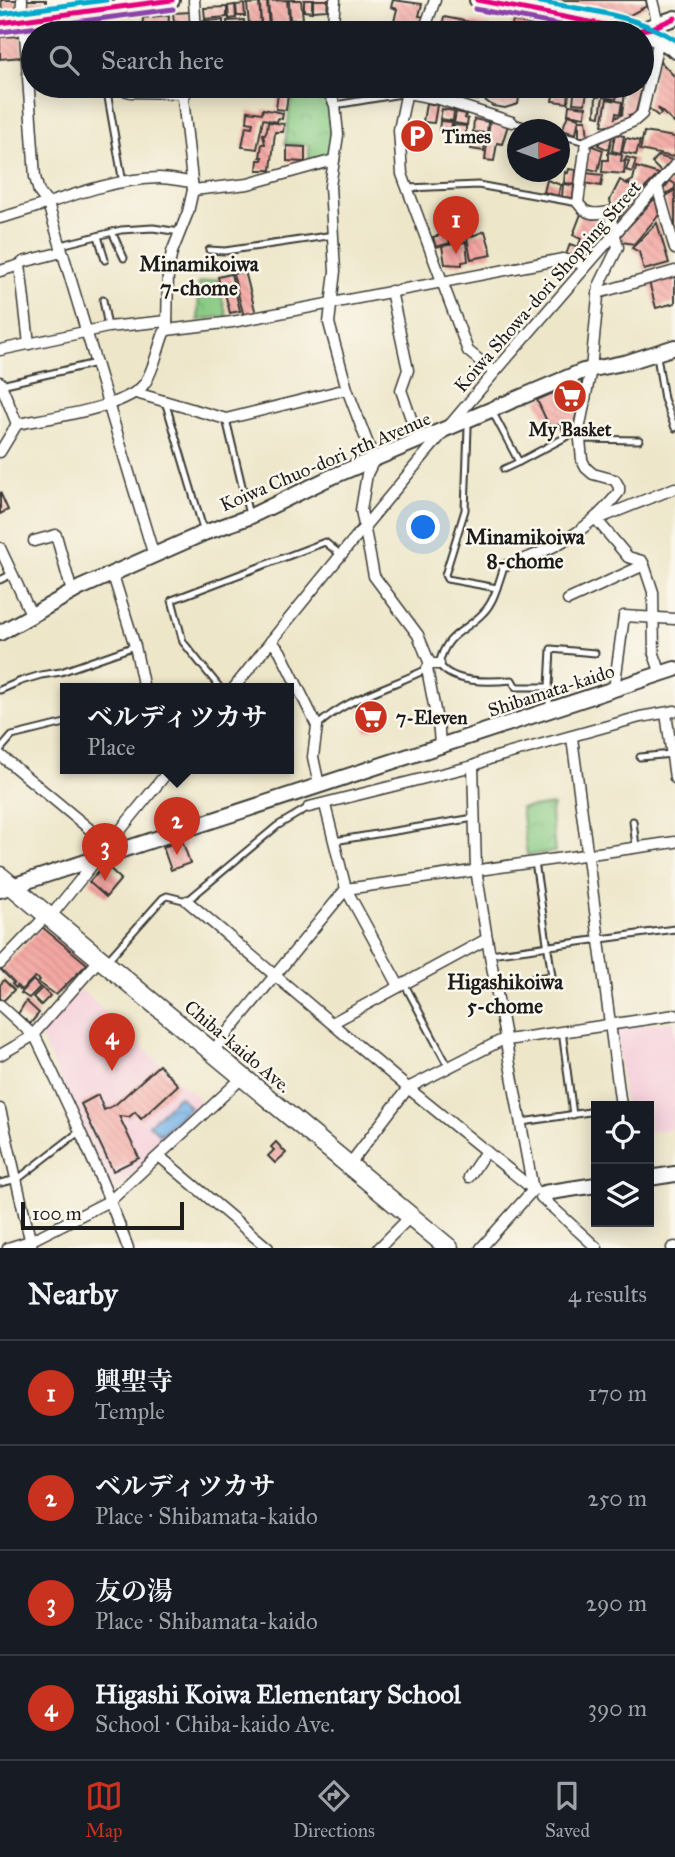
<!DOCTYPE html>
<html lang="en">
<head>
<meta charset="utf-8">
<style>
  body { margin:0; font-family:"IM FELL Great Primer","Noto Serif JP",serif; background:#20242c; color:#f1f3f6 }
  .controls { position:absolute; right:21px; bottom:21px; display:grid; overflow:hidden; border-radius:0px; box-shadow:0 4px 18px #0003 }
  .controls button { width:63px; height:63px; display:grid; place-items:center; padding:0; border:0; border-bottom:2px solid #363941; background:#171b24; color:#f1f3f6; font:35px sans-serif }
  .compass { position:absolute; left:507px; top:119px; width:63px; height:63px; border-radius:50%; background:#171b24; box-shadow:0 4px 18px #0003; rotate:89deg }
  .scale { position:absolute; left:21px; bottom:18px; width:163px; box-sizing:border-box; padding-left:7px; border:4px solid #1c1c1c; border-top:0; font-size:19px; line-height:24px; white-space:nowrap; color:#1c1c1c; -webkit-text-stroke:5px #fbf7ec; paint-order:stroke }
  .you { position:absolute; left:424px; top:528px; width:24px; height:24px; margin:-18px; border:5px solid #fff; border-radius:50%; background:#1a73e8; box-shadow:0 0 0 10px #1a73e833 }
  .badge { display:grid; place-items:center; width:46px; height:46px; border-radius:50%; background:#c8321e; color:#fff; font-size:23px; font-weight:700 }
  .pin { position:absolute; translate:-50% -58px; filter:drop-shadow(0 2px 4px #0008) }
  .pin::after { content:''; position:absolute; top:37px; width:24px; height:21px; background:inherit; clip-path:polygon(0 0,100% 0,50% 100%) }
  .popup { position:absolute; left:60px; top:683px; width:234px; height:91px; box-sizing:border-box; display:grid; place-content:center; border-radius:0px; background:#171b24; filter:drop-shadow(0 2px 5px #0005); font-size:23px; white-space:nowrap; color:#9ea1a6 }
  .popup b { font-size:26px; color:#f1f3f6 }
  .popup::after { content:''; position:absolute; left:50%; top:100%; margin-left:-14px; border:14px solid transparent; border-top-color:#171b24 }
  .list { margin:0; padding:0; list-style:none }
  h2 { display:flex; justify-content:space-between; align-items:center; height:91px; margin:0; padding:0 28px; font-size:30px }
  h2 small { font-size:23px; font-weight:400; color:#9ea1a6 }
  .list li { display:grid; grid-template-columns:46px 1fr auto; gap:21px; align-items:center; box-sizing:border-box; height:105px; padding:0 28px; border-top:2px solid #363941 }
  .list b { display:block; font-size:26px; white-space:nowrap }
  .list p { margin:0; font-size:23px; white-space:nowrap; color:#9ea1a6 }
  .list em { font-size:23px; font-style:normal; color:#9ea1a6 }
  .icon { flex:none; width:38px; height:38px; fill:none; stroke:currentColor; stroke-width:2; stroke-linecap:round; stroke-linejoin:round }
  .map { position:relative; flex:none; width:675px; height:1248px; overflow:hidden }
  .search { position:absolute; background:#171b24; box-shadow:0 4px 18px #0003; left:21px; right:21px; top:21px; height:77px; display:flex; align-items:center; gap:18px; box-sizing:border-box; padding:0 24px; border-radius:38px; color:#9ea1a6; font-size:26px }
  .sheet { height:511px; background:#171b24 }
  nav { display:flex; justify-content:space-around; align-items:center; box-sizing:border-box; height:98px; border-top:2px solid #363941; background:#171b24; font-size:19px; color:#9ea1a6 }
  nav a { display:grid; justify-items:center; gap:4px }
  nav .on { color:#c8321e }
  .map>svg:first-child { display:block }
</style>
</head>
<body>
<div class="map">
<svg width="675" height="1248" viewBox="0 0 675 1248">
  <defs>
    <pattern id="park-crowns" width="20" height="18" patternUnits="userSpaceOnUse" patternTransform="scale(1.75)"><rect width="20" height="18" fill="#86c982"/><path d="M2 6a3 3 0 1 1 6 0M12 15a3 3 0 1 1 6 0" fill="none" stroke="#73ac70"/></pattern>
    <pattern id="water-waves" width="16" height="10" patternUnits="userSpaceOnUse" patternTransform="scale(1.75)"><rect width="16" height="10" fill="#76b2e7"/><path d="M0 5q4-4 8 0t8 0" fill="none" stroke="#6698c6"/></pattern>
    <pattern id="building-back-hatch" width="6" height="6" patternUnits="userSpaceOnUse" patternTransform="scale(1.75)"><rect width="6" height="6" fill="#f4a7a3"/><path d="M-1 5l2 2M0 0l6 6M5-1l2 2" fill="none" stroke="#d18f8c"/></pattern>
  </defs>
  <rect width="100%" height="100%" fill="#fbf7ec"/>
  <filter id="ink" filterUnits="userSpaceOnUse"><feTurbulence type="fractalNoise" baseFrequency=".0143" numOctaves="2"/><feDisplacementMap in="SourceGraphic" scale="14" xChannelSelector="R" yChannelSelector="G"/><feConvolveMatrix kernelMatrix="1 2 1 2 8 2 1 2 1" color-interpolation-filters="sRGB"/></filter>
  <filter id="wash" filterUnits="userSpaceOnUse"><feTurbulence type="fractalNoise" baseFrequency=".00686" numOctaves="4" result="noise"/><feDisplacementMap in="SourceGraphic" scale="28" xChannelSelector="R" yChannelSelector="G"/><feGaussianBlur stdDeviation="1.57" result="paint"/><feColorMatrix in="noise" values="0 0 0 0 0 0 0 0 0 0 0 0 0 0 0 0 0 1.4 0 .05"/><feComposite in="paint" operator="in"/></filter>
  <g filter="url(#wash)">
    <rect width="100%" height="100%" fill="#ede6c9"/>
    <!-- built -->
    <g fill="#f5cfdb">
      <polygon points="80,989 206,1106 117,1190 112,1190 40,1036 42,1031"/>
      <polygon points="675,1021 675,1128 649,1132 649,1106 625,1106 616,1032 618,1028"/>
    </g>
    <!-- park -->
    <g fill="url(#park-crowns)" stroke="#51724f" stroke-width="2">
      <path d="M292,91L322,94C336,111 332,137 328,158L309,162V145L285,144Z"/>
      <polygon points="217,279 227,316 198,320 199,283"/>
      <polygon points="553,805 551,813 555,852 527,855 521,808"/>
    </g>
    <!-- water -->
    <polygon fill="url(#water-waves)" stroke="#496782" stroke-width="2" points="179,1096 190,1107 160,1135 149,1124"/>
    <g id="blocks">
      <!-- building -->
      <g fill="url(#building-back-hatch)">
        <polygon points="1,0 19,0 19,9 2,10"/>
        <polygon points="27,0 46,0 46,6 27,8"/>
        <polygon points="287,0 289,24 270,23 268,1"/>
        <polygon points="289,0 301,0 303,19 290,20"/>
        <polygon points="304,0 312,0 312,12 304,11"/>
        <polygon points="313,0 328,0 327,10 313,11"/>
        <polygon points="393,0 422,4 419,16 425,17 420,28 393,26 397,9 391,7"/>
        <polygon points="553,0 646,0 647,6 630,15"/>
        <polygon points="260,2 267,2 269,30 261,31"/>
        <polygon points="259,3 261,23 249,24 247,4"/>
        <polygon points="244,4 245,16 237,16 236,5"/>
        <polygon points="235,5 236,18 229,19 228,6"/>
        <polygon points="227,7 227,17 205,19 204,8"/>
        <polygon points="191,12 192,30 176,31 175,24 187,22 174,22 173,13"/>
        <polygon points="169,15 168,33 142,33 143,18"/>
        <polygon points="444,17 491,26 490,33 441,33"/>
        <polygon points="223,20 223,28 218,28 219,33 202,33 202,21"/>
        <polygon points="244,20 245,33 228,33 227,21"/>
        <polygon points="513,21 556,30 564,33 510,33"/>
        <polygon points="95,26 95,33 73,33 72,27"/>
        <polygon points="21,36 22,57 0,59 0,37"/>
        <polygon points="657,58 675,77 675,124 658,108 661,114 658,116 647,107"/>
        <polygon points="366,86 382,86 382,92 367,92"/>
        <polygon points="456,86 480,86 478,100 454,96"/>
        <polygon points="484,86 521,86 518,104 505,108 493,106 482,98"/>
        <polygon points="575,86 588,86 585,104 573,103"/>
        <polygon points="601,86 623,86 622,93 618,93 616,99 603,97 600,116 595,115 596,96 599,97"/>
        <polygon points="626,86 642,88 635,116 629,115 631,119 615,126 614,124 614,127 602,125 607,99 622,102 620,114 616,113 615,118 623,114 622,114"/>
        <polygon points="554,90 569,92 568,103 552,101"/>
        <polygon points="278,93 288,94 286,110 276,109"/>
        <polygon points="426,103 437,105 434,123 423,122"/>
        <polygon points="569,105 586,107 585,117 568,114"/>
        <polygon points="263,109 283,113 282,119 278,118 277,122 263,119 257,149 242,147 246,126 252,127 253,123 247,122 248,111 262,113"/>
        <polygon points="442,109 454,111 453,121 440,119"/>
        <polygon points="456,112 466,114 465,118 468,119 467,125 454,123"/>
        <polygon points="568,115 579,118 576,134 562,130"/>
        <polygon points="474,119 488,122 487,133 473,132"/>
        <polygon points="490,120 508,125 502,144 497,143 494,161 485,160"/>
        <polygon points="579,120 586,120 588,137 579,137"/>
        <polygon points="440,121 452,122 451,134 439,132"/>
        <polygon points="268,122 284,124 283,132 275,132 271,170 257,170 258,160 262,160 263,157 260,157 262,144 265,144 263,134 265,134 267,130"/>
        <polygon points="453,125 466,126 466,136 452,134"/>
        <polygon points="644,132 675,137 675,155 673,157 640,150"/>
        <polygon points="615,134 624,136 621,153 612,151"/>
        <polygon points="478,135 486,136 484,151 471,149 473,136 478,137"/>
        <polygon points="612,136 609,150 598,145 601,140"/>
        <polygon points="626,138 640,141 636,155 622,152"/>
        <polygon points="590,145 603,150 598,171 585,168"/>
        <polygon points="287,146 305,147 305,162 287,161"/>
        <polygon points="608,152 622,155 621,161 625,162 624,174 602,172 603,160 608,160"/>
        <polygon points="658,156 672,160 661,172 652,163"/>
        <polygon points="626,157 636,160 632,172 626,170 629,161 625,160"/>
        <polygon points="636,167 659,174 642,191 628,183 633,180"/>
        <polygon points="569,169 576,170 575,184 564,183 565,172 568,173"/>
        <polygon points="585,173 603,175 601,186 584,183"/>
        <polygon points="547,180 561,185 558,196 544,192"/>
        <polygon points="620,180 636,189 626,203 629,205 615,222 610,200"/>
        <polygon points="670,181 675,184 675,188 663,196 662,191"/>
        <polygon points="563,184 574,185 573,198 562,197"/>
        <polygon points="675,190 675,230 674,230 665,197"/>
        <polygon points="655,198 659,215 634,244 622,242 620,236"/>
        <polygon points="581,214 593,219 607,217 609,228 582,261 566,255 570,244 578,247 581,239 573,235"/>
        <polygon points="469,222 473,234 464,237 460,225"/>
        <polygon points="657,223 669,263 644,270 639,252 632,248"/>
        <polygon points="457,228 461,238 451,242 447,232"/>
        <polygon points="485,231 492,255 471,259 467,238"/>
        <polygon points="447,233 450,243 436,247 433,237"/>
        <polygon points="466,242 468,261 462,262 462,265 445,264 442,246"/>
        <polygon points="245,271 256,314 244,317 233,274"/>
        <polygon points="231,274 240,311 230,313 223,285 220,286 218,277"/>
        <polygon points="672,275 675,276 675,303 656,308 649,282"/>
        <polygon points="582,380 574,426 563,431 560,424 550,428 537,400 553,393 558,405 554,392"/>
        <polygon points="0,492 8,510 0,514"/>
        <polygon points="378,704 383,727 365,731 359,708"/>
        <polygon points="182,840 190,863 171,870 163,847"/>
        <polygon points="105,864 121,879 106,897 89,882"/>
        <polygon points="42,927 87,964 56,995 38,982 40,980 35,977 21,990 17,986 16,988 12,984 14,983 1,970"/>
        <polygon points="4,980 14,990 3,1001 0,998 0,985"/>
        <polygon points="33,980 40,987 29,998 21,993"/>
        <polygon points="42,988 50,996 41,1005 33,997"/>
        <polygon points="26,1001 39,1013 30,1024 18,1014"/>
        <polygon points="159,1065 178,1085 141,1119 135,1112 129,1117 119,1116 139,1158 113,1171 81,1104 98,1095 104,1110 115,1105"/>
        <polygon points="276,1142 286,1153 275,1163 268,1156 274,1150 271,1147"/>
      </g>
    </g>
  </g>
  <g filter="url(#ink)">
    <use href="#blocks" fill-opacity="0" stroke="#3b3a36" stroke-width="2"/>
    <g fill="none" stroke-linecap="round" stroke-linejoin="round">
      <!-- lane casing -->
      <g stroke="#3b3a36" stroke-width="9">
        <g id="lane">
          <polyline points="106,86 123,183"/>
          <polyline points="335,105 407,93"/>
          <polyline points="512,122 540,130"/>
          <polyline points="560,135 586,142"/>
          <polyline points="408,188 478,185 578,203"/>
          <polyline points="112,232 124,258"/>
          <polyline points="98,236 105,260"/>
          <polyline points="61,245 121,230 153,228 180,232"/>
          <polyline points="209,250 225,251 334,235"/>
          <polyline points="103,300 108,327"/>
          <polyline points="657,356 664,399 675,428"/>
          <polyline points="1,385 96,363"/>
          <polyline points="165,401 204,532"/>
          <polyline points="492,411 519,462 579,430"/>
          <polyline points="226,419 249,515"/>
          <polyline points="467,422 468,428 465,510 445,575 447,579 497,588"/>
          <polyline points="580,439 639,440"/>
          <polyline points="504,469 519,462"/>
          <path d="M504,567C498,583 495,601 483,613C464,633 447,632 439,664C452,684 490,682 512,680L516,687H549V707"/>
          <polyline points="0,580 12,574"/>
          <polyline points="549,687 551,649 595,653"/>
          <polyline points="221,689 183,642 172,600 325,542 341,555"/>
          <polyline points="0,690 21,681 41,675 61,672 135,646"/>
          <path d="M317,726C346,698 391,687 427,669"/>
          <polyline points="0,750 12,736 65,723"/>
          <polyline points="640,757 672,754"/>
          <polyline points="633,821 636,847"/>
          <polyline points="334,841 474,818"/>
          <polyline points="490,954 675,929"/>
          <polyline points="107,961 163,898 167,896 187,901 277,826 309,807"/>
          <polyline points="404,983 448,1066"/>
          <polyline points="495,983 552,976 535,862"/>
          <polyline points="562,1031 573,1115"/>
          <polyline points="522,1122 596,1111"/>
          <polyline points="0,1183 18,1179 80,1131"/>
        </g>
      </g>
      <!-- street casing -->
      <g stroke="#3b3a36" stroke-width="13">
        <g id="street">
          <polyline points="194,0 196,33"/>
          <polyline points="652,0 658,25"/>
          <polyline points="21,20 22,0"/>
          <polyline points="24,20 35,177 39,192 48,204 154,556"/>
          <polyline points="332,33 335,0"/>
          <polyline points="423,33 435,0"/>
          <polyline points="105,86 131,92 184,93"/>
          <polyline points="286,86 330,88 331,86"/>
          <polyline points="408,86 399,130 402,174 468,351 494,372"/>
          <polyline points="330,88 330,95 335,105 338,135 330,186 335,271 329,323 347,389 374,460 367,474 361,510 374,576 418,635 430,664 439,664"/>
          <polyline points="407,93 439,99 512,122"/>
          <polyline points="657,186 675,249"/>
          <polyline points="193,190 248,184 334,160"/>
          <path d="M0,218C53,204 104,179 159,178C170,178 181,181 192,182"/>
          <polyline points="0,271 20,265"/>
          <polyline points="391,291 408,370 401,390 419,441"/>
          <polyline points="598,293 675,271"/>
          <polyline points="167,330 232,322 563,259 586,265"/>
          <polyline points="29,344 20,265 23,262 62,252"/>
          <polyline points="0,350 108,327 167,321"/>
          <polyline points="0,382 17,424"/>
          <polyline points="136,393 226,419 347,389"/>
          <path d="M0,452L17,424C47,418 128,408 145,383C154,369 158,348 164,333L167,330L168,270L172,252L188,212L193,190L183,98L189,86"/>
          <polyline points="600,518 675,488"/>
          <polyline points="596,519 628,557 642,561 644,565 653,592 654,654 661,674"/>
          <polyline points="34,541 56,535 72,592"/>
          <polyline points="0,548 31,614"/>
          <path d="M504,566C551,552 589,531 619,492V487L615,480L593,474L586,468L582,460L579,430L591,369L599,286L618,247L609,212C595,214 587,216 578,203L586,142L634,121L642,114L659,39"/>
          <polyline points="113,575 135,646 144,689"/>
          <polyline points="568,600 644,565"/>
          <polyline points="271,641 280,651 317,726 313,757 319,785"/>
          <polyline points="430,664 427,669 439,731 440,746"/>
          <path d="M233,689C374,510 524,337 675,165"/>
          <polyline points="614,689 624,616 675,619"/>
          <polyline points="666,713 675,778"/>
          <polyline points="572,738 621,1106"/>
          <polyline points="0,755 110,846"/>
          <polyline points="473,766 476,869 487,939 533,1190 481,1248"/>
          <polyline points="325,805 346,889 399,986"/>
          <polyline points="309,807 473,766 489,759 640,717 675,711"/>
          <polyline points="187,901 408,1088 534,1190"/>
          <polyline points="50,917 170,769"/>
          <polyline points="0,964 47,915"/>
          <polyline points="0,1005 33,1035"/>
          <polyline points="332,1023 487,939"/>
          <path d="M34,1034C68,1104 101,1174 128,1248"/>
          <polyline points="212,1052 346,889 675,842"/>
          <polyline points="0,1055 31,1037 100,959"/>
          <polyline points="0,1109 32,1248"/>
          <polyline points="159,1156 268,1248"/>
          <polyline points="349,1165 408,1088 500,1041 675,1015"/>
          <polyline points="469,1177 486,1151"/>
          <polyline points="541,1197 597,1248"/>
          <polyline points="8,1248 30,1241 111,1200 243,1077"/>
          <polyline points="379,1248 411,1216"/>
          <polyline points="672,1248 675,1247"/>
        </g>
      </g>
      <!-- secondary casing -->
      <g stroke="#3b3a36" stroke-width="18">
        <g id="secondary">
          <path d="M477,0C517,8 650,25 675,51"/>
          <polyline points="0,23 172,0"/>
          <polyline points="637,31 675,18"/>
          <polyline points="0,633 80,588 204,533 249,517 329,478 583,371 628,362 675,347"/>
          <polyline points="0,890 675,669"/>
          <polyline points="649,1178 675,1174"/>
          <polyline points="544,1193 596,1185"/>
        </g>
      </g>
      <!-- highway casing -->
      <g stroke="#3b3a36" stroke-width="21">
        <polyline id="highway" points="0,876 449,1248"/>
      </g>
      <!-- lane -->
      <use href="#lane" stroke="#fff" stroke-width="5"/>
      <!-- street -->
      <use href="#street" stroke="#fff" stroke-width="10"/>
      <!-- secondary -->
      <use href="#secondary" stroke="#fff" stroke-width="14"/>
      <!-- highway -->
      <use href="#highway" stroke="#fff" stroke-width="18"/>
      <!-- bus-1 casing -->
      <g stroke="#fbf7ec" stroke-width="10">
        <g id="bus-1">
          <polyline points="477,0 636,31 652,28 675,18"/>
          <polyline points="0,23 172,0"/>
        </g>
      </g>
      <!-- bus-2 casing -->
      <g stroke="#fbf7ec" stroke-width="10">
        <g id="bus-2">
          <polyline points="475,9 602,33"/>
          <polyline points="1,32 173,9"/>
        </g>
      </g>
      <!-- bus-3 casing -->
      <g stroke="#fbf7ec" stroke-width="10">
        <g id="bus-3">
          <path d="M528,0C574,8 636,14 675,40"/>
          <polyline points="0,14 106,0"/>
        </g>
      </g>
      <!-- bus-1 -->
      <use href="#bus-1" stroke="#e5007d" stroke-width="5"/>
      <!-- bus-2 -->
      <use href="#bus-2" stroke="#8e44ad" stroke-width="5"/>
      <!-- bus-3 -->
      <use href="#bus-3" stroke="#00a9ce" stroke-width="5"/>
    </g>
  </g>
  <!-- icons -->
  <defs>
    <g id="parking-disc" transform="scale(1.75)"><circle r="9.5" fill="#c8321e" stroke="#fbf7ec"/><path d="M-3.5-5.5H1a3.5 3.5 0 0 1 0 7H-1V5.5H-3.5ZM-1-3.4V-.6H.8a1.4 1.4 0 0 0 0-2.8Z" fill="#fff"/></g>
    <g id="supermarket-disc" transform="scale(1.75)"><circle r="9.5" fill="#c8321e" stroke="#fbf7ec"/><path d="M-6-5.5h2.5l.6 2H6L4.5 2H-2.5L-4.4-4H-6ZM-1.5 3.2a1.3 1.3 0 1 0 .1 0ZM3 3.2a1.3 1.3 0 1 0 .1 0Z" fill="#fff"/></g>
  </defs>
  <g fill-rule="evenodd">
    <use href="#parking-disc" x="417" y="136"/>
    <use href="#supermarket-disc" x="570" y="396"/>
    <use href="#supermarket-disc" x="371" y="717"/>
  </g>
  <g text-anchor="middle" stroke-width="5" stroke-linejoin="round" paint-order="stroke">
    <!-- poi labels -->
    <g font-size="19" font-weight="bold" fill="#1c1c1c" stroke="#fbf7ec" text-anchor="start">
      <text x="442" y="143">Times</text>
      <text x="570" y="436" text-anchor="middle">My Basket</text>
      <text x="396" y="724">7-Eleven</text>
    </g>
    <!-- street labels -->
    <g font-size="19" fill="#1c1c1c" stroke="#fbf7ec">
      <text transform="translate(547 286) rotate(-49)" y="7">Koiwa Showa-dori Shopping Street</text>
      <text transform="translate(325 461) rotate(-23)" y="7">Koiwa Chuo-dori 5th Avenue</text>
      <text transform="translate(551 690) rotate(-18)" y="7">Shibamata-kaido</text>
      <text transform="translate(238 1046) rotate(40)" y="7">Chiba-kaido Ave.</text>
    </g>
    <!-- neighbourhood labels -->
    <g font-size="21" font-weight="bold" fill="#1c1c1c" stroke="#fbf7ec">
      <text x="199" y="271">Minamikoiwa<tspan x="199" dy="24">7-chome</tspan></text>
      <text x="525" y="544">Minamikoiwa<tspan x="525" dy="24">8-chome</tspan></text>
      <text x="505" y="989">Higashikoiwa<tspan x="505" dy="24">5-chome</tspan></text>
    </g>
  </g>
</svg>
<div class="controls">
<button><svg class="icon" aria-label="locate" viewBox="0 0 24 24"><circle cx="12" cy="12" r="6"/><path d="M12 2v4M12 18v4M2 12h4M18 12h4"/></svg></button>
<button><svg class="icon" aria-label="layers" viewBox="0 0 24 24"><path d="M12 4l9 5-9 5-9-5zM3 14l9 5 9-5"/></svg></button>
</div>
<svg class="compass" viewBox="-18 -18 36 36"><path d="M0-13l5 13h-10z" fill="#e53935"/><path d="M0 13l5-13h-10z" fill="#9ea1a6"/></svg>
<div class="scale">100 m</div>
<div class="you"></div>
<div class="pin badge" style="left:456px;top:254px">1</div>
<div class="pin badge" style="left:177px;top:855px">2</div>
<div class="popup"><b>ベルディツカサ</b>Place</div>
<div class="pin badge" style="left:105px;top:881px">3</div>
<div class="pin badge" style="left:112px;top:1071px">4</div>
<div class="search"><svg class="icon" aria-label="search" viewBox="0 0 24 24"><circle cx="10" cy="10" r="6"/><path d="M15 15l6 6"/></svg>Search here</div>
</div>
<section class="sheet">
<h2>Nearby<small>4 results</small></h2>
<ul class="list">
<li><span class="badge">1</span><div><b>興聖寺</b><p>Temple</p></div><em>170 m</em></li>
<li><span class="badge">2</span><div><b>ベルディツカサ</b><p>Place · Shibamata-kaido</p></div><em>250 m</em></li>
<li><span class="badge">3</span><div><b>友の湯</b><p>Place · Shibamata-kaido</p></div><em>290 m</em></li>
<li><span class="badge">4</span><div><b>Higashi Koiwa Elementary School</b><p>School · Chiba-kaido Ave.</p></div><em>390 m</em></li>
</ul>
</section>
<nav>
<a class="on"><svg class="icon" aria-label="map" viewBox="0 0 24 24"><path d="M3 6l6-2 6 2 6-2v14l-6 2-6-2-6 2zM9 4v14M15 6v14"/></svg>Map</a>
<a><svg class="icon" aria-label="directions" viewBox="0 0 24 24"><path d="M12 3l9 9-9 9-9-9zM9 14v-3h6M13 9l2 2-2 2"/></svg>Directions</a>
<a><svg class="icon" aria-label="saved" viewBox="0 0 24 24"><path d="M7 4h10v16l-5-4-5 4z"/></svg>Saved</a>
</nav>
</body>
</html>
